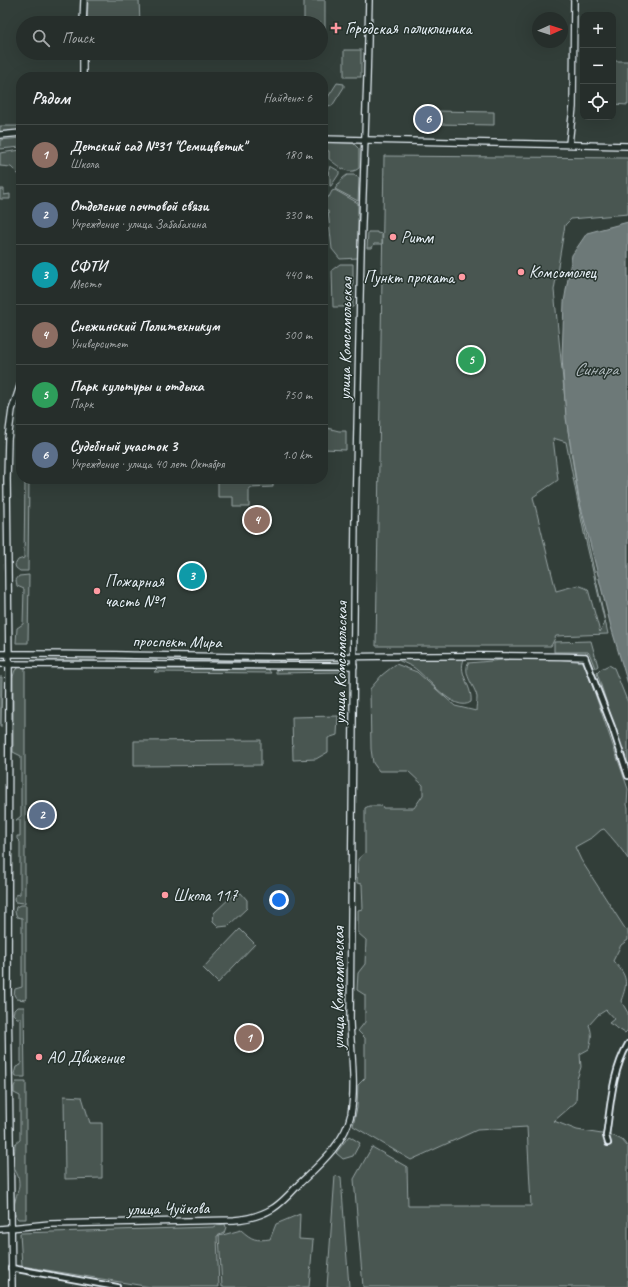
<!DOCTYPE html>
<html lang="ru">
<head>
<meta charset="utf-8">
<style>
  body { margin:0; font-family:Caveat,sans-serif; background:#2e3633; color:#f1f3f6 }
  .controls { position:absolute; right:12px; top:12px; display:grid; overflow:hidden; border-radius:8px; box-shadow:0 4px 16px #0002 }
  .controls button { width:36px; height:36px; display:grid; place-items:center; padding:0; border:0; border-bottom:1px solid #424a47; background:#262e2b; color:#f1f3f6; font:20px sans-serif }
  .compass { position:absolute; left:532px; top:12px; width:36px; height:36px; border-radius:50%; background:#262e2b; box-shadow:0 4px 16px #0002; rotate:87deg }
  .you { position:absolute; left:279px; top:900px; width:14px; height:14px; margin:-10px; border:3px solid #fff; border-radius:50%; background:#1a73e8; box-shadow:0 0 0 6px #1a73e833 }
  .badge { display:grid; place-items:center; width:26px; height:26px; border-radius:50%; background:#ea580c; color:#fff; font-size:13px; font-weight:700 }
  .pin { position:absolute; translate:-50% -50%; border:2px solid #fff; box-shadow:0 1px 4px #0006 }
  .list { margin:0; padding:0; list-style:none }
  h2 { display:flex; justify-content:space-between; align-items:center; height:52px; margin:0; padding:0 16px; font-size:17px }
  h2 small { font-size:13px; font-weight:400; color:#a4a8a9 }
  .list li { display:grid; grid-template-columns:26px 1fr auto; gap:12px; align-items:center; box-sizing:border-box; height:60px; padding:0 16px; border-top:1px solid #424a47 }
  .list b { display:block; font-size:15px; white-space:nowrap }
  .list p { margin:0; font-size:13px; white-space:nowrap; color:#a4a8a9 }
  .list em { font-size:13px; font-style:normal; color:#a4a8a9 }
  .icon { flex:none; width:22px; height:22px; fill:none; stroke:currentColor; stroke-width:2; stroke-linecap:round; stroke-linejoin:round }
  .map { position:relative; flex:none; width:628px; height:1287px; overflow:hidden }
  .search { position:absolute; background:#262e2b; box-shadow:0 4px 16px #0002; left:16px; top:16px; width:312px; height:44px; display:flex; align-items:center; gap:10px; box-sizing:border-box; padding:0 14px; border-radius:22px; color:#a4a8a9; font-size:15px }
  .panel { position:absolute; background:#262e2b; box-shadow:0 4px 16px #0002; left:16px; top:72px; width:312px; height:412px; border-radius:16px }
  .map>svg:first-child { display:block }
</style>
</head>
<body>
<div class="map">
<svg width="628" height="1287" viewBox="0 0 628 1287">
  <rect width="100%" height="100%" fill="#323e39"/>
  <filter id="ink" filterUnits="userSpaceOnUse"><feTurbulence type="fractalNoise" baseFrequency=".025" numOctaves="2"/><feDisplacementMap in="SourceGraphic" scale="8" xChannelSelector="R" yChannelSelector="G"/><feConvolveMatrix kernelMatrix="1 2 1 2 8 2 1 2 1" color-interpolation-filters="sRGB"/></filter>
  <g filter="url(#ink)">
    <!-- green -->
    <g fill="#495651" stroke="#98a4a4" fill-rule="evenodd">
      <polygon points="88,0 139,0 140,23 87,23"/>
      <polygon points="304,0 325,0 325,42 321,42 321,23 304,23"/>
      <rect x="344" y="50" width="17" height="27"/>
      <polygon points="613,61 628,61 628,105 613,104"/>
      <polygon points="337,83 344,84 344,87 332,106 323,105"/>
      <polygon points="435,111 494,112 494,125 435,124"/>
      <polygon points="0,126 21,126 21,130 0,132"/>
      <polygon points="21,138 21,147 0,149 0,140"/>
      <path d="M323,142L353,143L359,149V168C349,177 337,165 329,159V151L323,150Z"/>
      <polygon points="21,150 21,177 11,167 0,166 0,153"/>
      <path d="M384,156L628,158V214L571,219L565,225L554,290L568,430L578,497L608,634L556,636L551,646H376ZM553,438L566,442L584,533L605,623L600,632L588,589L578,585L556,591L533,497L558,480Z"/>
      <polygon points="330,166 339,171 339,174 331,186 330,186 330,175 328,174"/>
      <polygon points="347,175 354,175 359,178 358,201 335,189 343,178"/>
      <polygon points="0,189 4,189 4,195 10,194 10,199 0,199"/>
      <polygon points="335,190 358,203 358,258 340,259 332,249 328,211 323,211 323,197 329,197 332,191"/>
      <polygon points="323,221 324,221 326,251 323,251"/>
      <polygon points="368,232 377,232 377,233 382,234 382,244 374,244 372,248 367,248"/>
      <polygon points="340,264 353,264 353,307 333,307 332,270"/>
      <polygon points="326,284 326,306 323,310 323,285"/>
      <polygon points="323,427 339,431 346,431 346,450 323,449"/>
      <polygon points="25,479 29,479 28,571 20,571 16,568 15,565 18,560 24,558"/>
      <polygon points="218,479 273,479 273,487 249,488 249,507 233,507 233,497 218,497"/>
      <polygon points="29,575 28,643 16,643 17,628 23,624 24,589 17,586 16,580 19,576"/>
      <polygon points="591,641 598,666 595,668 590,655 588,652 554,652 554,642"/>
      <path d="M466,656C455,672 473,685 471,702C454,714 427,676 413,667C407,664 400,661 393,658Z"/>
      <path d="M526,658L556,659L584,662L628,789L627,805L628,807V859C621,848 613,839 604,829L601,830L593,837L575,847L581,860L626,930L628,929V940L621,945L613,961C628,976 628,982 621,1001L628,1013V1030L625,1033L609,1023L614,1019L606,1010L598,1015L589,1025C593,1034 591,1040 589,1049L580,1054L581,1067L577,1079L576,1102L554,1121L577,1130L614,1136L622,1140L628,1147V1287H363L354,1179L372,1147L407,1167L408,1206H531L527,1127L477,1130L411,1160L353,1126L357,1108L358,1085L365,1078V1038L358,1031L365,1022V995L357,990L358,973L365,964L366,940L358,933V910L363,909L362,884L357,883L358,859L365,853V808L369,806H382L383,808H414L423,795V785L408,771H379L373,763L371,749L370,689L382,675L396,664L417,672L455,706L476,711C476,707 477,702 477,697C475,686 463,676 468,663Z"/>
      <rect x="32" y="660" width="63" height="2"/>
      <rect x="108" y="660" width="49" height="2"/>
      <rect x="170" y="660" width="96" height="2"/>
      <polygon points="279,660 342,660 342,663 279,662"/>
      <polygon points="609,665 614,668 628,703 628,768 597,673 601,669"/>
      <polygon points="20,667 25,667 25,903 15,902 14,898 16,895 20,894 20,842 17,839 17,836 20,836 20,820 16,820 21,816 21,756 13,752 13,677 15,670"/>
      <polygon points="157,669 268,669 271,673 154,672"/>
      <polygon points="276,669 341,669 341,672 276,673"/>
      <polygon points="0,677 2,677 1,727 0,727"/>
      <polygon points="338,716 337,735 328,738 328,752 316,759 293,760 292,717"/>
      <polygon points="261,740 261,765 134,766 134,741"/>
      <polygon points="241,893 247,900 247,908 228,926 219,927 213,921 214,913 234,894"/>
      <polygon points="20,905 26,905 26,1000 17,999 14,995 15,989 22,987 22,918 17,917 15,912 16,907"/>
      <polygon points="240,929 255,944 218,983 203,968"/>
      <polygon points="17,1007 24,1007 25,1077 16,1077 14,1074 16,1067 21,1065 21,1018 17,1018 13,1014 14,1010"/>
      <path d="M16,1082H26V1219H18C9,1210 18,1195 19,1185C19,1177 18,1176 15,1170C13,1164 15,1150 15,1144L20,1140V1096L14,1093V1087Z"/>
      <polygon points="64,1096 82,1097 90,1123 102,1123 102,1178 65,1179"/>
      <polygon points="349,1136 360,1143 353,1156 343,1159 336,1153"/>
      <polygon points="335,1176 341,1177 349,1287 327,1287"/>
      <path d="M300,1214L299,1239L313,1240L309,1287H222L219,1236L241,1230C252,1240 256,1241 270,1239L276,1224Z"/>
      <polygon points="225,1224 226,1227 224,1233 217,1236 219,1287 151,1287 22,1266 20,1233 213,1227 217,1225"/>
    </g>
    <!-- water -->
    <polygon fill="#6d7978" stroke="#9ea9ab" points="628,222 628,684 611,627 579,499 566,418 562,357 564,302 572,255 587,233"/>
    <g fill="none" stroke-linecap="round" stroke-linejoin="round">
      <!-- minor casing -->
      <g stroke="#e8f1f8" stroke-width="8">
        <g id="minor">
          <polyline points="585,657 612,727 628,776"/>
          <path d="M608,1143L606,1136L607,1129C611,1100 613,1070 628,1044"/>
          <polyline points="11,1268 117,1287"/>
        </g>
      </g>
      <!-- tertiary casing -->
      <g stroke="#e8f1f8" stroke-width="8">
        <g id="tertiary">
          <polyline points="83,23 84,0"/>
          <polyline points="83,77 83,53"/>
          <polyline points="0,135 21,133"/>
          <polyline points="323,139 628,146"/>
          <polyline points="569,144 573,107 574,0"/>
          <path d="M0,654C92,653 184,657 276,657C379,657 482,654 585,657"/>
          <polyline points="0,664 354,666"/>
          <path d="M0,1229L50,1224L234,1220C248,1219 260,1216 272,1209C282,1203 291,1193 299,1184C319,1165 345,1143 351,1114C356,1085 351,1051 350,1022L355,517L361,251L367,78L369,0"/>
          <polyline points="12,1287 8,992 9,665 7,479 8,439 12,410 21,383"/>
        </g>
      </g>
      <!-- minor -->
      <use href="#minor" stroke="#26332d" stroke-width="4.5"/>
      <!-- tertiary -->
      <use href="#tertiary" stroke="#26332d" stroke-width="5.5"/>
    </g>
  </g>
  <!-- markers -->
  <g fill="#ff9aa2" stroke="#26332d" stroke-width="1.5">
    <path d="M334 22h4v4h4v4h-4v4h-4v-4h-4v-4h4z"/>
    <circle cx="393" cy="237" r="4"/>
    <circle cx="521" cy="272" r="4"/>
    <circle cx="462" cy="277" r="4"/>
    <circle cx="97" cy="591" r="4"/>
    <circle cx="165" cy="895" r="4"/>
    <circle cx="39" cy="1057" r="4"/>
  </g>
  <g text-anchor="middle" stroke-width="3" stroke-linejoin="round" paint-order="stroke">
    <!-- poi labels -->
    <g font-size="17" fill="#e8f1f8" stroke="#26332d" text-anchor="start">
      <text x="345" y="34">Городская поликлиника</text>
      <text x="401" y="243">Ритм</text>
      <text x="529" y="278">Комсомолец</text>
      <text x="454" y="283" text-anchor="end">Пункт проката</text>
      <text x="105" y="587">Пожарная<tspan x="105" dy="20">часть №1</tspan></text>
      <text x="173" y="901">Школа 117</text>
      <text x="47" y="1063">АО Движение</text>
    </g>
    <!-- street labels -->
    <g font-size="17" fill="#e8f1f8" stroke="#26332d">
      <text transform="translate(345 339) rotate(-89)" y="6">улица Комсомольская</text>
      <text transform="translate(177 641) rotate(1)" y="6">проспект Мира</text>
      <text transform="translate(340 663) rotate(-89)" y="6">улица Комсомольская</text>
      <text transform="translate(338 988) rotate(-90)" y="6">улица Комсомольская</text>
      <text transform="translate(168 1208) rotate(-1)" y="6">улица Чуйкова</text>
    </g>
    <!-- water labels -->
    <g font-size="18" font-style="italic" fill="#b1bbbe" stroke="#26332d">
      <text x="596" y="375">Синара</text>
    </g>
  </g>
</svg>
<div class="controls">
<button>+</button>
<button>−</button>
<button><svg class="icon" aria-label="locate" viewBox="0 0 24 24"><circle cx="12" cy="12" r="6"/><path d="M12 2v4M12 18v4M2 12h4M18 12h4"/></svg></button>
</div>
<svg class="compass" viewBox="-18 -18 36 36"><path d="M0-13l5 13h-10z" fill="#e53935"/><path d="M0 13l5-13h-10z" fill="#a4a8a9"/></svg>
<div class="you"></div>
<div class="pin badge" style="left:249px;top:1038px;background:#8d6e63">1</div>
<div class="pin badge" style="left:42px;top:815px;background:#5c6f8a">2</div>
<div class="pin badge" style="left:192px;top:576px;background:#0f9aa8">3</div>
<div class="pin badge" style="left:257px;top:520px;background:#8d6e63">4</div>
<div class="pin badge" style="left:471px;top:360px;background:#2e9e5b">5</div>
<div class="pin badge" style="left:428px;top:119px;background:#5c6f8a">6</div>
<div class="search"><svg class="icon" aria-label="search" viewBox="0 0 24 24"><circle cx="10" cy="10" r="6"/><path d="M15 15l6 6"/></svg>Поиск</div>
<section class="panel">
<h2>Рядом<small>Найдено: 6</small></h2>
<ul class="list">
<li><span class="badge" style="background:#8d6e63">1</span><div><b>Детский сад №31 &quot;Семицветик&quot;</b><p>Школа</p></div><em>180 m</em></li>
<li><span class="badge" style="background:#5c6f8a">2</span><div><b>Отделение почтовой связи</b><p>Учреждение · улица Забабахина</p></div><em>330 m</em></li>
<li><span class="badge" style="background:#0f9aa8">3</span><div><b>СФТИ</b><p>Место</p></div><em>440 m</em></li>
<li><span class="badge" style="background:#8d6e63">4</span><div><b>Снежинский Политехникум</b><p>Университет</p></div><em>500 m</em></li>
<li><span class="badge" style="background:#2e9e5b">5</span><div><b>Парк культуры и отдыха</b><p>Парк</p></div><em>750 m</em></li>
<li><span class="badge" style="background:#5c6f8a">6</span><div><b>Судебный участок 3</b><p>Учреждение · улица 40 лет Октября</p></div><em>1.0 km</em></li>
</ul>
</section>
</div>
</body>
</html>
